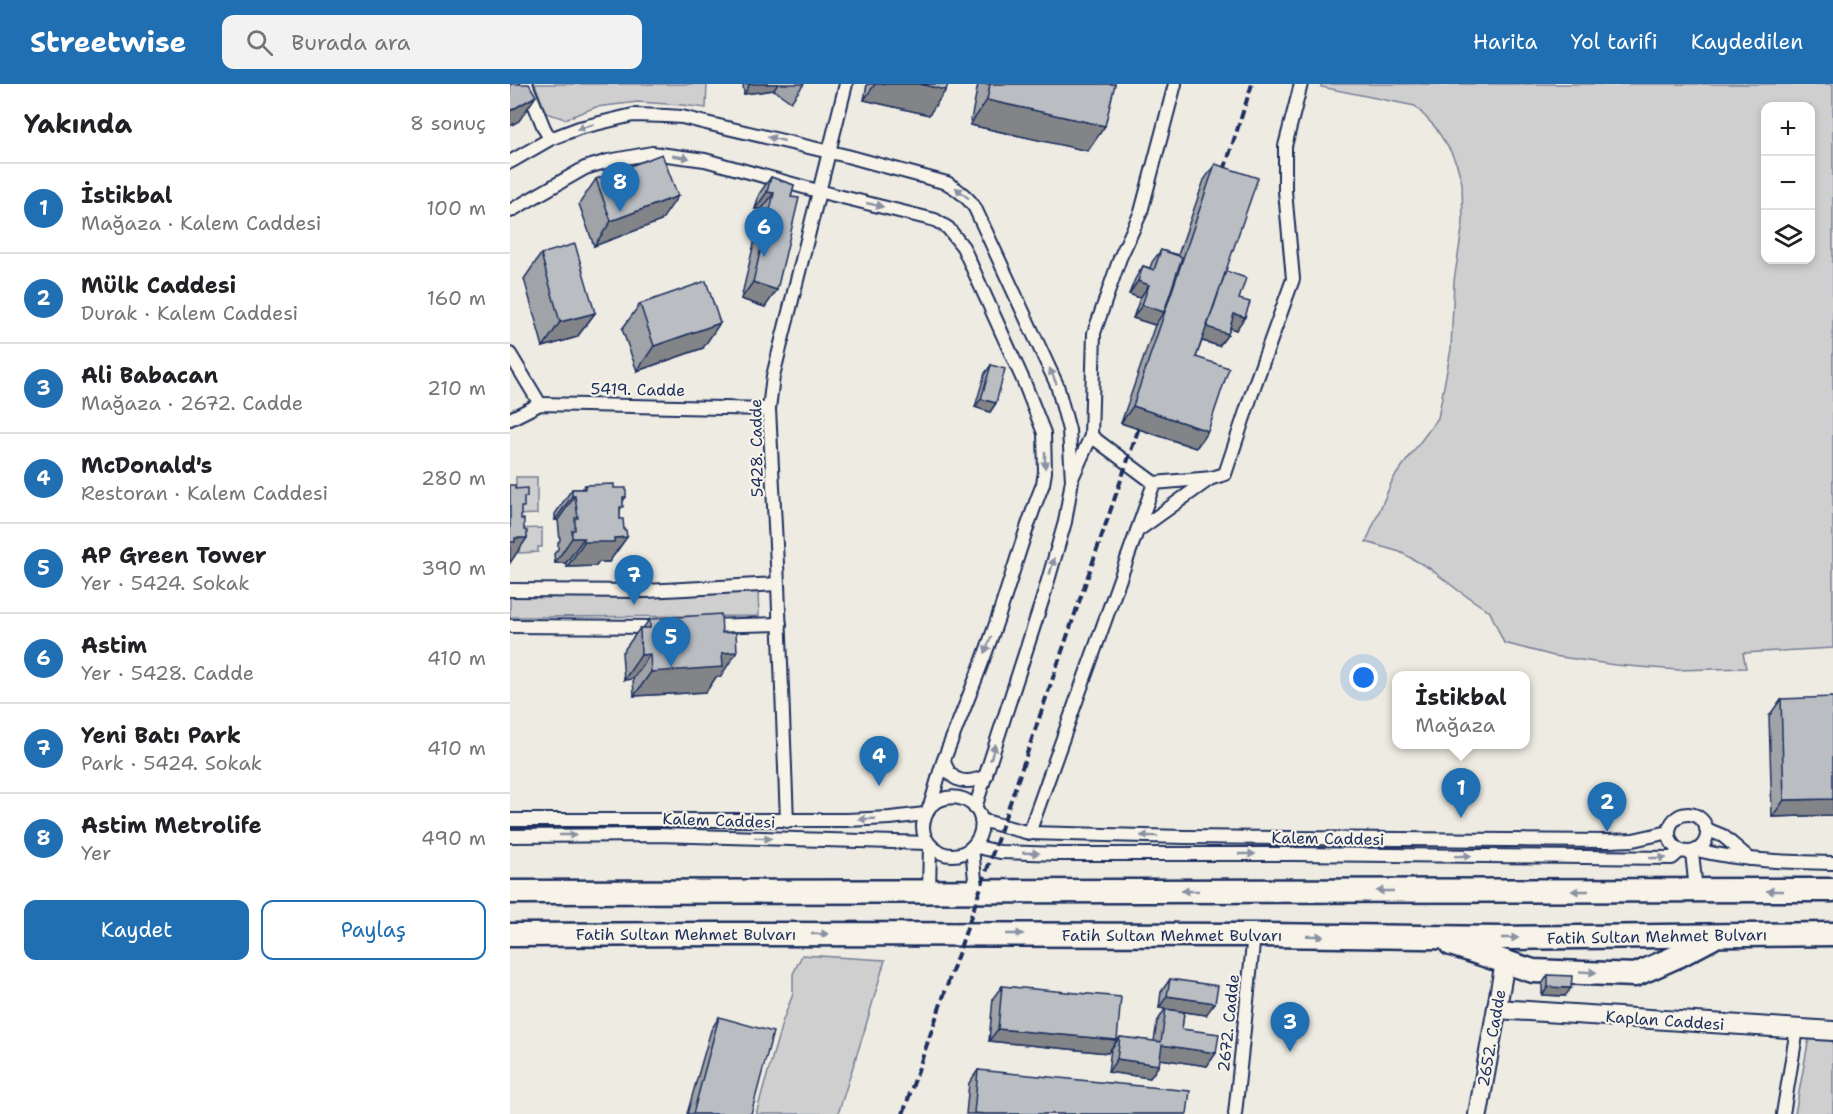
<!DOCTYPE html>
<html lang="tr">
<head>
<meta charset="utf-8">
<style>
  body { margin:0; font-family:"Shantell Sans",sans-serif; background:#f2f2f2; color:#202124 }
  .controls { position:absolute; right:18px; top:18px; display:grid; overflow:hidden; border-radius:12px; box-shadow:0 3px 9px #0003 }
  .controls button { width:54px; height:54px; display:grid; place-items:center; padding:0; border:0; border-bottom:2px solid #e0e0e0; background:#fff; color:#202124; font:30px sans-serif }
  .you { position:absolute; left:854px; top:594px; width:21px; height:21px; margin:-15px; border:4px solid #fff; border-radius:50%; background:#1a73e8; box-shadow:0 0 0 9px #1a73e833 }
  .badge { display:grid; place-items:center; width:39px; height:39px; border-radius:50%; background:#1f6fb2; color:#fff; font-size:20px; font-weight:700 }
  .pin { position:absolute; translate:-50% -50px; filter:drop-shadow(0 2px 3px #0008) }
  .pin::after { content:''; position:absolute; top:32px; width:21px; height:18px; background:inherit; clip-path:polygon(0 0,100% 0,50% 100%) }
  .popup { position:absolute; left:882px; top:587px; width:138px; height:78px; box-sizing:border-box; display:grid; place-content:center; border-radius:12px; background:#fff; filter:drop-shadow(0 2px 4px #0005); font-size:20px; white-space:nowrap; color:#757577 }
  .popup b { font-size:22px; color:#202124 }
  .popup::after { content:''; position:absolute; left:50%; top:100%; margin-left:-12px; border:12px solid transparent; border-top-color:#fff }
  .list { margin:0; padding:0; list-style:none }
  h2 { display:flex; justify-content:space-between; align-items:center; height:78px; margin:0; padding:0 24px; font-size:26px }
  h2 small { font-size:20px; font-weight:400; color:#757577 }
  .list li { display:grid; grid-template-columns:39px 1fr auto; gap:18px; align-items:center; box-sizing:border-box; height:90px; padding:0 24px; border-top:2px solid #e0e0e0 }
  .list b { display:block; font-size:22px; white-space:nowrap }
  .list p { margin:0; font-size:20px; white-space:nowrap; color:#757577 }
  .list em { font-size:20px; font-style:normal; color:#757577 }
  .actions { display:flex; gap:12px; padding:18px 24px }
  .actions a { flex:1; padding:14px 0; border:2px solid #1f6fb2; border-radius:12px; text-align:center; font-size:21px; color:#1f6fb2 }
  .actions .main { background:#1f6fb2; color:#fff }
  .icon { flex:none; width:33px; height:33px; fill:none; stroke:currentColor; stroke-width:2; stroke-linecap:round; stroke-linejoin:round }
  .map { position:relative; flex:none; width:1323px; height:1030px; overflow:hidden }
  header { display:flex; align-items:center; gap:36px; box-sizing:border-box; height:84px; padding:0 30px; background:#1f6fb2; color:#fff }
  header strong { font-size:28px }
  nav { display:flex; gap:33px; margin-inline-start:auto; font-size:21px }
  .search { width:420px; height:54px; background:#f2f2f2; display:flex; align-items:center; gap:15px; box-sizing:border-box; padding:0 21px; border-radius:12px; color:#757577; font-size:22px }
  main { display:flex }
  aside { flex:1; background:#fff }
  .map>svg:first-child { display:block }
</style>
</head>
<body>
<header>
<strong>Streetwise</strong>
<div class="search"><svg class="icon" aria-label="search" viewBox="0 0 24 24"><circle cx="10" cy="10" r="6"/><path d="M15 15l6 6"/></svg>Burada ara</div>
<nav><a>Harita</a><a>Yol tarifi</a><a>Kaydedilen</a></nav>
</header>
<main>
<aside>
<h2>Yakında<small>8 sonuç</small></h2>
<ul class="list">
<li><span class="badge">1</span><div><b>İstikbal</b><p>Mağaza · Kalem Caddesi</p></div><em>100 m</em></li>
<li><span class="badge">2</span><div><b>Mülk Caddesi</b><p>Durak · Kalem Caddesi</p></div><em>160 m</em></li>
<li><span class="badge">3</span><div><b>Ali Babacan</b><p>Mağaza · 2672. Cadde</p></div><em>210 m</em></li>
<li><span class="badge">4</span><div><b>McDonald's</b><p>Restoran · Kalem Caddesi</p></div><em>280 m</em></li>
<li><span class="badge">5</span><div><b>AP Green Tower</b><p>Yer · 5424. Sokak</p></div><em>390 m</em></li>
<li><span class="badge">6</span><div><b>Astim</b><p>Yer · 5428. Cadde</p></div><em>410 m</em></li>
<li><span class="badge">7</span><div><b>Yeni Batı Park</b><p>Park · 5424. Sokak</p></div><em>410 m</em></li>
<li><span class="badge">8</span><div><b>Astim Metrolife</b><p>Yer</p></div><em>490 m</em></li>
</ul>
<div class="actions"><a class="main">Kaydet</a><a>Paylaş</a></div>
</aside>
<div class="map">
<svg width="1323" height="1030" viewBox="0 0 1323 1030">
  <rect width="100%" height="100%" fill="#eeebe2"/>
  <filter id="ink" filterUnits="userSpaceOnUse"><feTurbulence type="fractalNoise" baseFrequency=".0167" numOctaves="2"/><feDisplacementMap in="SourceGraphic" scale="12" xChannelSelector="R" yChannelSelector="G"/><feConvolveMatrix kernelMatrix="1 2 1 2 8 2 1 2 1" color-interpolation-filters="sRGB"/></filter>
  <g filter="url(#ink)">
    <!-- green -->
    <g fill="#cfcfcf" stroke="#757f96" stroke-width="1.5" fill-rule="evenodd">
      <polygon points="25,0 197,0 196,24 172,21 128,18 86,23 55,35 36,29"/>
      <path d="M811,0H1323V564L1233,569L1236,584L1168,586L1105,581L1044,572L994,559L980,528L949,507L919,484L890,468L856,458L883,395L928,334L941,265L944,197L953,139L952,99L947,81L940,66L925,43L905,22L811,3ZM1256,22H1300V176H1256Z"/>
      <polygon points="6,393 27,393 27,430 6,431"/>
      <polygon points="32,444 32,463 28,463 28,468 9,469 8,463 3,445"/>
      <polygon points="248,508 249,532 0,533 0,511"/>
      <polygon points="292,871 375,876 354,948 328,1030 246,1030 273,936 283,910 283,890"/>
      <polygon points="1323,953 1323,1030 1285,1030 1298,959 1300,954"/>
    </g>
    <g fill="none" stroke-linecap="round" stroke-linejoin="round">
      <!-- street casing -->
      <g stroke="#1b2f5e" stroke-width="16">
        <g id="street">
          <polyline points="16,0 34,44 40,55"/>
          <path d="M0,78L40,55L69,44L123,31L156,32L172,33L196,39L337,72L437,99C449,106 458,113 465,124L547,301L559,346L562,396L555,438L532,517L465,724"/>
          <path d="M0,127L75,84L98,77L142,69L195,76L308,107L425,136L438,144L453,163L514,298L534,349L535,388L533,400C513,449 500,501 482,551C467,594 449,636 433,678C428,693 425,707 420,722C417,729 413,734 413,743C413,758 427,771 442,771C450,771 457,768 462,763C490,733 451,695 419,723"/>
          <polyline points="0,270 30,320"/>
          <polyline points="0,335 30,320 259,325"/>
          <polyline points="581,352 644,399 627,447"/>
          <polyline points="563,392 581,352 584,249 610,174 631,128 665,0"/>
          <polyline points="644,399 702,394 715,390 745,300 783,195 775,107 775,62 791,0"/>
          <polyline points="0,506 136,507 268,500"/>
          <polyline points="0,542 149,543"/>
          <polyline points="196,542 270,540"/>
          <path d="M434,677C440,699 457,701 476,692"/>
          <circle cx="1178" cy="749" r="19"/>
          <polyline points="0,736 337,736 380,734 415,730"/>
          <polyline points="471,736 519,749 674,753 1098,757 1123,756 1159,748"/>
          <polyline points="277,737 268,500 259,325 263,292 336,0"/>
          <polyline points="1196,745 1213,752 1240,775"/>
          <polyline points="519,749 627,447 701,394"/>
          <polyline points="0,752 148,751 418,759"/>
          <polyline points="463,762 490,768 549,770 783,770 1162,774 1170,767"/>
          <polyline points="462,763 466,807"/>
          <path d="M1187,766C1232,777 1277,778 1323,779"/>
          <polyline points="1182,768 1186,807"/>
          <polyline points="419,807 420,762"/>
          <polyline points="725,1030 744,851"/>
          <polyline points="1273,1030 1287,945"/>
        </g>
      </g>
      <!-- secondary casing -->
      <g stroke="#1b2f5e" stroke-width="22">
        <g id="secondary">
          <polyline points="987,925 1323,947"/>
          <polyline points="968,1030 995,878"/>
        </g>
      </g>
      <!-- highway casing -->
      <g stroke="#1b2f5e" stroke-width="27">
        <g id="highway">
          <polyline points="0,808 1323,806"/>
          <polyline points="0,851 207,850 744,851 992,854 1323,850"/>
          <polyline points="941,860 1023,887 1125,891 1168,872 1202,854"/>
        </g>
      </g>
      <!-- street -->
      <use href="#street" stroke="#f7f3e8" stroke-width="12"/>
      <!-- secondary -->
      <use href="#secondary" stroke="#f7f3e8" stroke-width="18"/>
      <!-- highway -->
      <use href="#highway" stroke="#f7f3e8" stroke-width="22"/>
      <!-- rail -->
      <g stroke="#1b2f5e" stroke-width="4" stroke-dasharray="9 4.5" stroke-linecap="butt">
        <polyline points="710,99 742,0"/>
        <polyline points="393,1030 634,329"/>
      </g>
    </g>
    <!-- wall -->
    <g fill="#a0a3a7" stroke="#1b2f5e" stroke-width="1.5">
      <polygon points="233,0 294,0 281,18 264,6 234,10"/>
      <polygon points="357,0 438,0 419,31 354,16"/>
      <polygon points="468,0 605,0 578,67 460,41"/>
      <polygon points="705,80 716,187 729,215 726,246 720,244 718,250 709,262 692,257 686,273 698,347 686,364 611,339 645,241 623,234 630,214 619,210 625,195 633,182 640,184 642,178 651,166 668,171 694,96"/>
      <polygon points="261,93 284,101 255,223 231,215 252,125 245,125 249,110"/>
      <polygon points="86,95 151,137 84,162 69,120"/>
      <polygon points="31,170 85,229 67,253 33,263 14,195"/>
      <polygon points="130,220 193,264 127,287 112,245"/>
      <polygon points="481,281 486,319 480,328 465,323 475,289"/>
      <polygon points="75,401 104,404 116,413 113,417 110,427 110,435 117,453 99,478 89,478 86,482 57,483 56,479 45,479 44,470 48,465 48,459 50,456 48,436 45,436 45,430 62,405 72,405"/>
      <polygon points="140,535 210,593 206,593 196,608 124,612 123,595 114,596 112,569 130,544 133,544"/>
      <polygon points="1271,615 1323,731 1262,733 1259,632"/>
      <polygon points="1038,891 1055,912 1032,911 1032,900"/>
      <polygon points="660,895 696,931 674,928 672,945 706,969 697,982 650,975 649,981 640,994 598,988 601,965 610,953 644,957 647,938 655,925 649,924 651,908"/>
      <polygon points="492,902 598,969 479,957 483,914"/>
      <polygon points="209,933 241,1030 177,1030 201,946"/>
      <polygon points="468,986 677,1030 456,1030 459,999"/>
    </g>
    <!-- shaded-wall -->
    <g fill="#828488" stroke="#1b2f5e" stroke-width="1.5">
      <polygon points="240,0 268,0 264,6 234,10"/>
      <polygon points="365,0 410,0 436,6 419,31 354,16"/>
      <polygon points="26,12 9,37 0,42 0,27"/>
      <polygon points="477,16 595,42 578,67 460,41"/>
      <polygon points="257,108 264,109 252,125 245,125"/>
      <polygon points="168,112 151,137 84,162 101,137"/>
      <polygon points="628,197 639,201 630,214 619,210"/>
      <polygon points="243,198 267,206 255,223 231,215"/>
      <polygon points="632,221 654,228 645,241 623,234"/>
      <polygon points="85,229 67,253 33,263 50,238"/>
      <polygon points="724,230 735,233 726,246 715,242"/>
      <polygon points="210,239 193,264 127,287 144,262"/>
      <polygon points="696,242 718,250 709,262 687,255"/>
      <polygon points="471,315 486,319 480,328 465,323"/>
      <polygon points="623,322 698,347 686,364 611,339"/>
      <polygon points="62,412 65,412 48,436 45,436"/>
      <polygon points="117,453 99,478 89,478 86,482 57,483 74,458 104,454"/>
      <polygon points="5,454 17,454 0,479 0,458"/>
      <polygon points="62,454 74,454 56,479 45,479"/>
      <polygon points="227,568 210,593 206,593 196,608 124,612 141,588 212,569"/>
      <polygon points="140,570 123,595 114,596 131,571"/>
      <polygon points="1323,715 1323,731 1262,733 1274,716"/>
      <polygon points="1038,903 1061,904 1055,912 1032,911"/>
      <polygon points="657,912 705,919 696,931 649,924"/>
      <polygon points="488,945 607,956 598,969 479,957"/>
      <polygon points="652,961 706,969 697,982 643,974"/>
      <polygon points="607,975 649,981 640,994 598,988"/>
    </g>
    <!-- building -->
    <g fill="#babdc2" stroke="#1b2f5e" stroke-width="1.5">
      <polygon points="0,0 19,0 26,12 0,27"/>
      <polygon points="410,0 438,0 436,6"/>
      <polygon points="480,0 605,0 595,42 477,16"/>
      <polygon points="152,70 168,112 101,137 86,95"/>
      <polygon points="705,80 748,94 686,273 719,284 698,347 623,322"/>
      <polygon points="261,93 284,101 281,113 289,114 267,206 243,198 264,109 257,108"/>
      <polygon points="65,160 85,229 50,238 31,170"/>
      <polygon points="651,166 672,173 654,228 632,221 639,201 628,197 633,182 644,186"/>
      <polygon points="716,187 736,194 729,215 740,218 735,233 724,230 718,250 697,243"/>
      <polygon points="196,197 210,239 144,262 130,220"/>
      <polygon points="481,281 495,285 486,319 471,315"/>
      <polygon points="104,400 104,404 116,404 116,413 113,413 113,423 110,423 110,435 113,435 114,446 116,446 117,453 104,454 104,458 74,458 74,454 62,454 62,446 65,446 65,434 68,434 65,412 62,412 62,405 75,405 75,401"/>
      <polygon points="0,401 5,401 5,405 17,404 17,413 14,413 14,423 11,423 11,435 14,435 14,446 17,447 17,454 5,454 5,458 0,458"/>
      <polygon points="211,530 212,549 226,548 227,568 212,569 213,583 141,588 140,570 131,571 130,544 140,544 140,535"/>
      <polygon points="1323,613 1323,715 1274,716 1271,615"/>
      <polygon points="1038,891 1062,892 1061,904 1038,903"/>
      <polygon points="660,895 708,902 705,919 657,912"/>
      <polygon points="492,902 611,913 607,956 488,945"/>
      <polygon points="656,925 674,928 672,945 709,950 706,969 652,961 649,981 607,975 610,953 651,958"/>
      <polygon points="209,933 263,948 241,1030 183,1030"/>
      <polygon points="468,986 680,1007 677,1030 476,1030 464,1029"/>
    </g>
    <!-- one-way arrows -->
    <defs><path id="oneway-solid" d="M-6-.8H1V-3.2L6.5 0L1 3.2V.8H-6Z" transform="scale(1.5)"/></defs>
    <g fill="#8991a3">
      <use href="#oneway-solid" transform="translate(75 43) rotate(164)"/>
      <use href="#oneway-solid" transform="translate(266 55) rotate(-167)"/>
      <use href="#oneway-solid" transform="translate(171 73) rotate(9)"/>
      <use href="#oneway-solid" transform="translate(452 109) rotate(-141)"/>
      <use href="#oneway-solid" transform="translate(365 121) rotate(13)"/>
      <use href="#oneway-solid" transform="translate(543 292) rotate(-114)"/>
      <use href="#oneway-solid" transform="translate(535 376) rotate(90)"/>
      <use href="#oneway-solid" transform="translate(542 482) rotate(-74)"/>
      <use href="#oneway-solid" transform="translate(478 561) rotate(111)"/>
      <use href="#oneway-solid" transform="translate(483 668) rotate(-72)"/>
      <use href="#oneway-solid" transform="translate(357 735) rotate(178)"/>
      <use href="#oneway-solid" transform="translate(58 751)"/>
      <use href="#oneway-solid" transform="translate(639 752) rotate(-179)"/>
      <use href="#oneway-solid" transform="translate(253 754) rotate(1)"/>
      <use href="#oneway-solid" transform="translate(521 769) rotate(2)"/>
      <use href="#oneway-solid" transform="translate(737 770)"/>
      <use href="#oneway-solid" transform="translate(953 772) rotate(-1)"/>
      <use href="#oneway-solid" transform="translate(1148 774)"/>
      <use href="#oneway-solid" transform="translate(680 807) rotate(180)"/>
      <use href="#oneway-solid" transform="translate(875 807) rotate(180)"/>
      <use href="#oneway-solid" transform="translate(1070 807) rotate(180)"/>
      <use href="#oneway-solid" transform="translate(1265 807) rotate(180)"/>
      <use href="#oneway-solid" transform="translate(310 850)"/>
      <use href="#oneway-solid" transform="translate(505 850)"/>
      <use href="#oneway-solid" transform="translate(805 852) rotate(1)"/>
      <use href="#oneway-solid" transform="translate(1000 854)"/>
      <use href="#oneway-solid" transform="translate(1078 888) rotate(3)"/>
    </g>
  </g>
  <g text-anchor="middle" stroke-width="4.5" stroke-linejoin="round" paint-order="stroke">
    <!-- street labels -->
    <g font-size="16" fill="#1b2f5e" stroke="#f7f3e8">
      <text transform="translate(128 305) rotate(1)" y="6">5419. Cadde</text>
      <text transform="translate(246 364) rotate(-91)" y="6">5428. Cadde</text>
      <text transform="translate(209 736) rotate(2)" y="6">Kalem Caddesi</text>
      <text transform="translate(818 754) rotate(1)" y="6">Kalem Caddesi</text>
      <text x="176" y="856">Fatih Sultan Mehmet Bulvarı</text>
      <text x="662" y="857">Fatih Sultan Mehmet Bulvarı</text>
      <text transform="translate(1147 852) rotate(-1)" y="6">Fatih Sultan Mehmet Bulvarı</text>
      <text transform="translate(1155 936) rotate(4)" y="6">Kaplan Caddesi</text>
      <text transform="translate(718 939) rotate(-84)" y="6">2672. Cadde</text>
      <text transform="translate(981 954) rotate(-80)" y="6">2652. Cadde</text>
    </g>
  </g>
</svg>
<div class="controls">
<button>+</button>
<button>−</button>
<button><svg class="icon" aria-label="layers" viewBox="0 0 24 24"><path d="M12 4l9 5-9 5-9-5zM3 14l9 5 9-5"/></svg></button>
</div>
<div class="you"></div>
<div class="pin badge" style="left:951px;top:734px">1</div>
<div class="popup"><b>İstikbal</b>Mağaza</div>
<div class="pin badge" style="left:1097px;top:748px">2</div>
<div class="pin badge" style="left:780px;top:968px">3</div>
<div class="pin badge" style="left:369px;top:702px">4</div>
<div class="pin badge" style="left:161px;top:583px">5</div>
<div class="pin badge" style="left:254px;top:173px">6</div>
<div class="pin badge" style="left:124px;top:521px">7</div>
<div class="pin badge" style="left:110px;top:128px">8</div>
</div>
</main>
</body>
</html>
